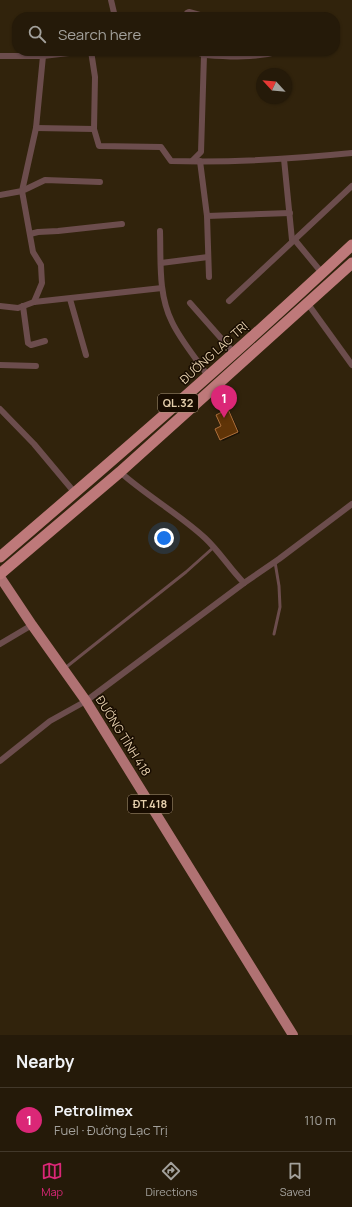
<!DOCTYPE html>
<html lang="en">
<head>
<meta charset="utf-8">
<style>
  body { margin:0; font-family:Manrope,sans-serif; background:#312717; color:#f1f3f6 }
  .compass { position:absolute; left:256px; top:68px; width:36px; height:36px; border-radius:50%; background:#251a09; box-shadow:0 1px 3px #0004; rotate:296deg }
  .you { position:absolute; left:164px; top:538px; width:14px; height:14px; margin:-10px; border:3px solid #fff; border-radius:50%; background:#1a73e8; box-shadow:0 0 0 6px #1a73e833 }
  .badge { display:grid; place-items:center; width:26px; height:26px; border-radius:50%; background:#db2777; color:#fff; font-size:13px; font-weight:700 }
  .pin { position:absolute; translate:-50% -33px; filter:drop-shadow(0 1px 2px #0008) }
  .pin::after { content:''; position:absolute; top:21px; width:14px; height:12px; background:inherit; clip-path:polygon(0 0,100% 0,50% 100%) }
  .list { margin:0; padding:0; list-style:none }
  h2 { display:flex; justify-content:space-between; align-items:center; height:52px; margin:0; padding:0 16px; font-size:17px }
  h2 small { font-size:13px; font-weight:400; color:#a3a19c }
  .list li { display:grid; grid-template-columns:26px 1fr auto; gap:12px; align-items:center; box-sizing:border-box; height:64px; padding:0 16px; border-top:1px solid #42382a }
  .list b { display:block; font-size:15px; white-space:nowrap }
  .list p { margin:0; font-size:13px; white-space:nowrap; color:#a3a19c }
  .list em { font-size:13px; font-style:normal; color:#a3a19c }
  .icon { flex:none; width:22px; height:22px; fill:none; stroke:currentColor; stroke-width:2; stroke-linecap:round; stroke-linejoin:round }
  .map { position:relative; flex:none; width:352px; height:1035px; overflow:hidden }
  .search { position:absolute; background:#251a09; box-shadow:0 1px 3px #0004; left:12px; right:12px; top:12px; height:44px; display:flex; align-items:center; gap:10px; box-sizing:border-box; padding:0 14px; border-radius:16px; color:#a3a19c; font-size:15px }
  .sheet { height:116px; background:#251a09 }
  nav { display:flex; justify-content:space-around; align-items:center; box-sizing:border-box; height:56px; border-top:1px solid #42382a; background:#251a09; font-size:11px; color:#a3a19c }
  nav a { display:grid; justify-items:center; gap:2px }
  nav .on { color:#db2777 }
  .map>svg:first-child { display:block }
</style>
</head>
<body>
<div class="map">
<svg width="352" height="1035" viewBox="0 0 352 1035">
  <rect width="100%" height="100%" fill="#31230c"/>
  <!-- shadow -->
  <polygon fill="#0007" points="228,411 230,412 240,433 223,441 221,440 216,430 222,427"/>
  <!-- building -->
  <polygon fill="#603407" stroke="#ae703c" points="228,409 238,432 220,440 215,429 221,426 216,415"/>
  <g fill="none" stroke-linecap="round" stroke-linejoin="round">
    <!-- service -->
    <g stroke="#6c4d4d" stroke-width="3">
      <polyline points="274,634 280,607 279,586 275,562"/>
      <polyline points="65,668 186,572 214,547"/>
    </g>
    <!-- minor -->
    <g stroke="#6c4d4d" stroke-width="6">
      <polyline points="111,0 115,17"/>
      <polyline points="185,17 187,13 189,12 207,17"/>
      <polyline points="91,51 95,77 94,129"/>
      <path d="M145,51C162,53 178,51 195,52C199,52 202,55 206,55C231,57 256,58 280,51"/>
      <polyline points="0,56 43,56 86,51"/>
      <path d="M36,128L94,129L99,146L161,147L171,161C231,163 292,159 352,153"/>
      <polyline points="284,159 292,240"/>
      <polyline points="192,161 201,152 204,55"/>
      <polyline points="200,161 207,216 290,213"/>
      <polyline points="0,195 22,191 36,128 43,56"/>
      <polyline points="207,216 209,277"/>
      <path d="M160,231C161,261 158,294 172,322C181,341 196,358 208,376"/>
      <polyline points="30,234 38,232 58,231 122,224"/>
      <polyline points="294,239 322,273"/>
      <polyline points="161,263 208,257"/>
      <polyline points="70,299 86,355"/>
      <polyline points="229,301 352,186"/>
      <polyline points="34,302 42,283 41,265 33,252 22,191 45,180 100,182"/>
      <polyline points="190,303 234,353"/>
      <polyline points="308,304 352,365"/>
      <polyline points="0,306 18,308 34,302 162,288"/>
      <polyline points="23,306 28,343 31,345 45,341"/>
      <polyline points="0,365 36,366"/>
      <polyline points="0,409 34,444 75,493"/>
      <polyline points="244,583 279,559 352,504"/>
      <polyline points="0,644 32,625"/>
      <path d="M0,761L50,721L86,701L244,583C230,569 220,552 205,538C179,514 147,496 120,472"/>
    </g>
    <!-- primary -->
    <polyline stroke="#b07273" stroke-width="10" points="0,577 32,625 86,701 293,1035"/>
    <!-- trunk -->
    <g stroke="#be797a" stroke-width="11">
      <path d="M0,557C119,455 238,352 352,245"/>
      <polyline points="0,574 120,472 352,263"/>
    </g>
  </g>
  <g text-anchor="middle" stroke-width="3" stroke-linejoin="round" paint-order="stroke">
    <!-- shield labels -->
    <g fill="#180c00" stroke="#a79478" stroke-width="1">
      <rect x="158" y="394" width="40" height="18" rx="3"/>
      <rect x="128" y="795" width="44" height="18" rx="3"/>
    </g>
    <g font-size="11" font-weight="bold" fill="#e4ceab">
      <text x="178" y="407">QL.32</text>
      <text x="150" y="808">ĐT.418</text>
    </g>
    <!-- street labels -->
    <g font-size="12" fill="#e4ceab" stroke="#180c00">
      <text transform="translate(214 353) rotate(-42)" y="4">ĐƯỜNG LẠC TRỊ</text>
      <text transform="translate(123 736) rotate(58)" y="4">ĐƯỜNG TỈNH 418</text>
    </g>
  </g>
</svg>
<svg class="compass" viewBox="-18 -18 36 36"><path d="M0-13l5 13h-10z" fill="#e53935"/><path d="M0 13l5-13h-10z" fill="#a3a19c"/></svg>
<div class="you"></div>
<div class="pin badge" style="left:224px;top:418px">1</div>
<div class="search"><svg class="icon" aria-label="search" viewBox="0 0 24 24"><circle cx="10" cy="10" r="6"/><path d="M15 15l6 6"/></svg>Search here</div>
</div>
<section class="sheet">
<h2>Nearby<small></small></h2>
<ul class="list">
<li><span class="badge">1</span><div><b>Petrolimex</b><p>Fuel · Đường Lạc Trị</p></div><em>110 m</em></li>
</ul>
</section>
<nav>
<a class="on"><svg class="icon" aria-label="map" viewBox="0 0 24 24"><path d="M3 6l6-2 6 2 6-2v14l-6 2-6-2-6 2zM9 4v14M15 6v14"/></svg>Map</a>
<a><svg class="icon" aria-label="directions" viewBox="0 0 24 24"><path d="M12 3l9 9-9 9-9-9zM9 14v-3h6M13 9l2 2-2 2"/></svg>Directions</a>
<a><svg class="icon" aria-label="saved" viewBox="0 0 24 24"><path d="M7 4h10v16l-5-4-5 4z"/></svg>Saved</a>
</nav>
</body>
</html>
